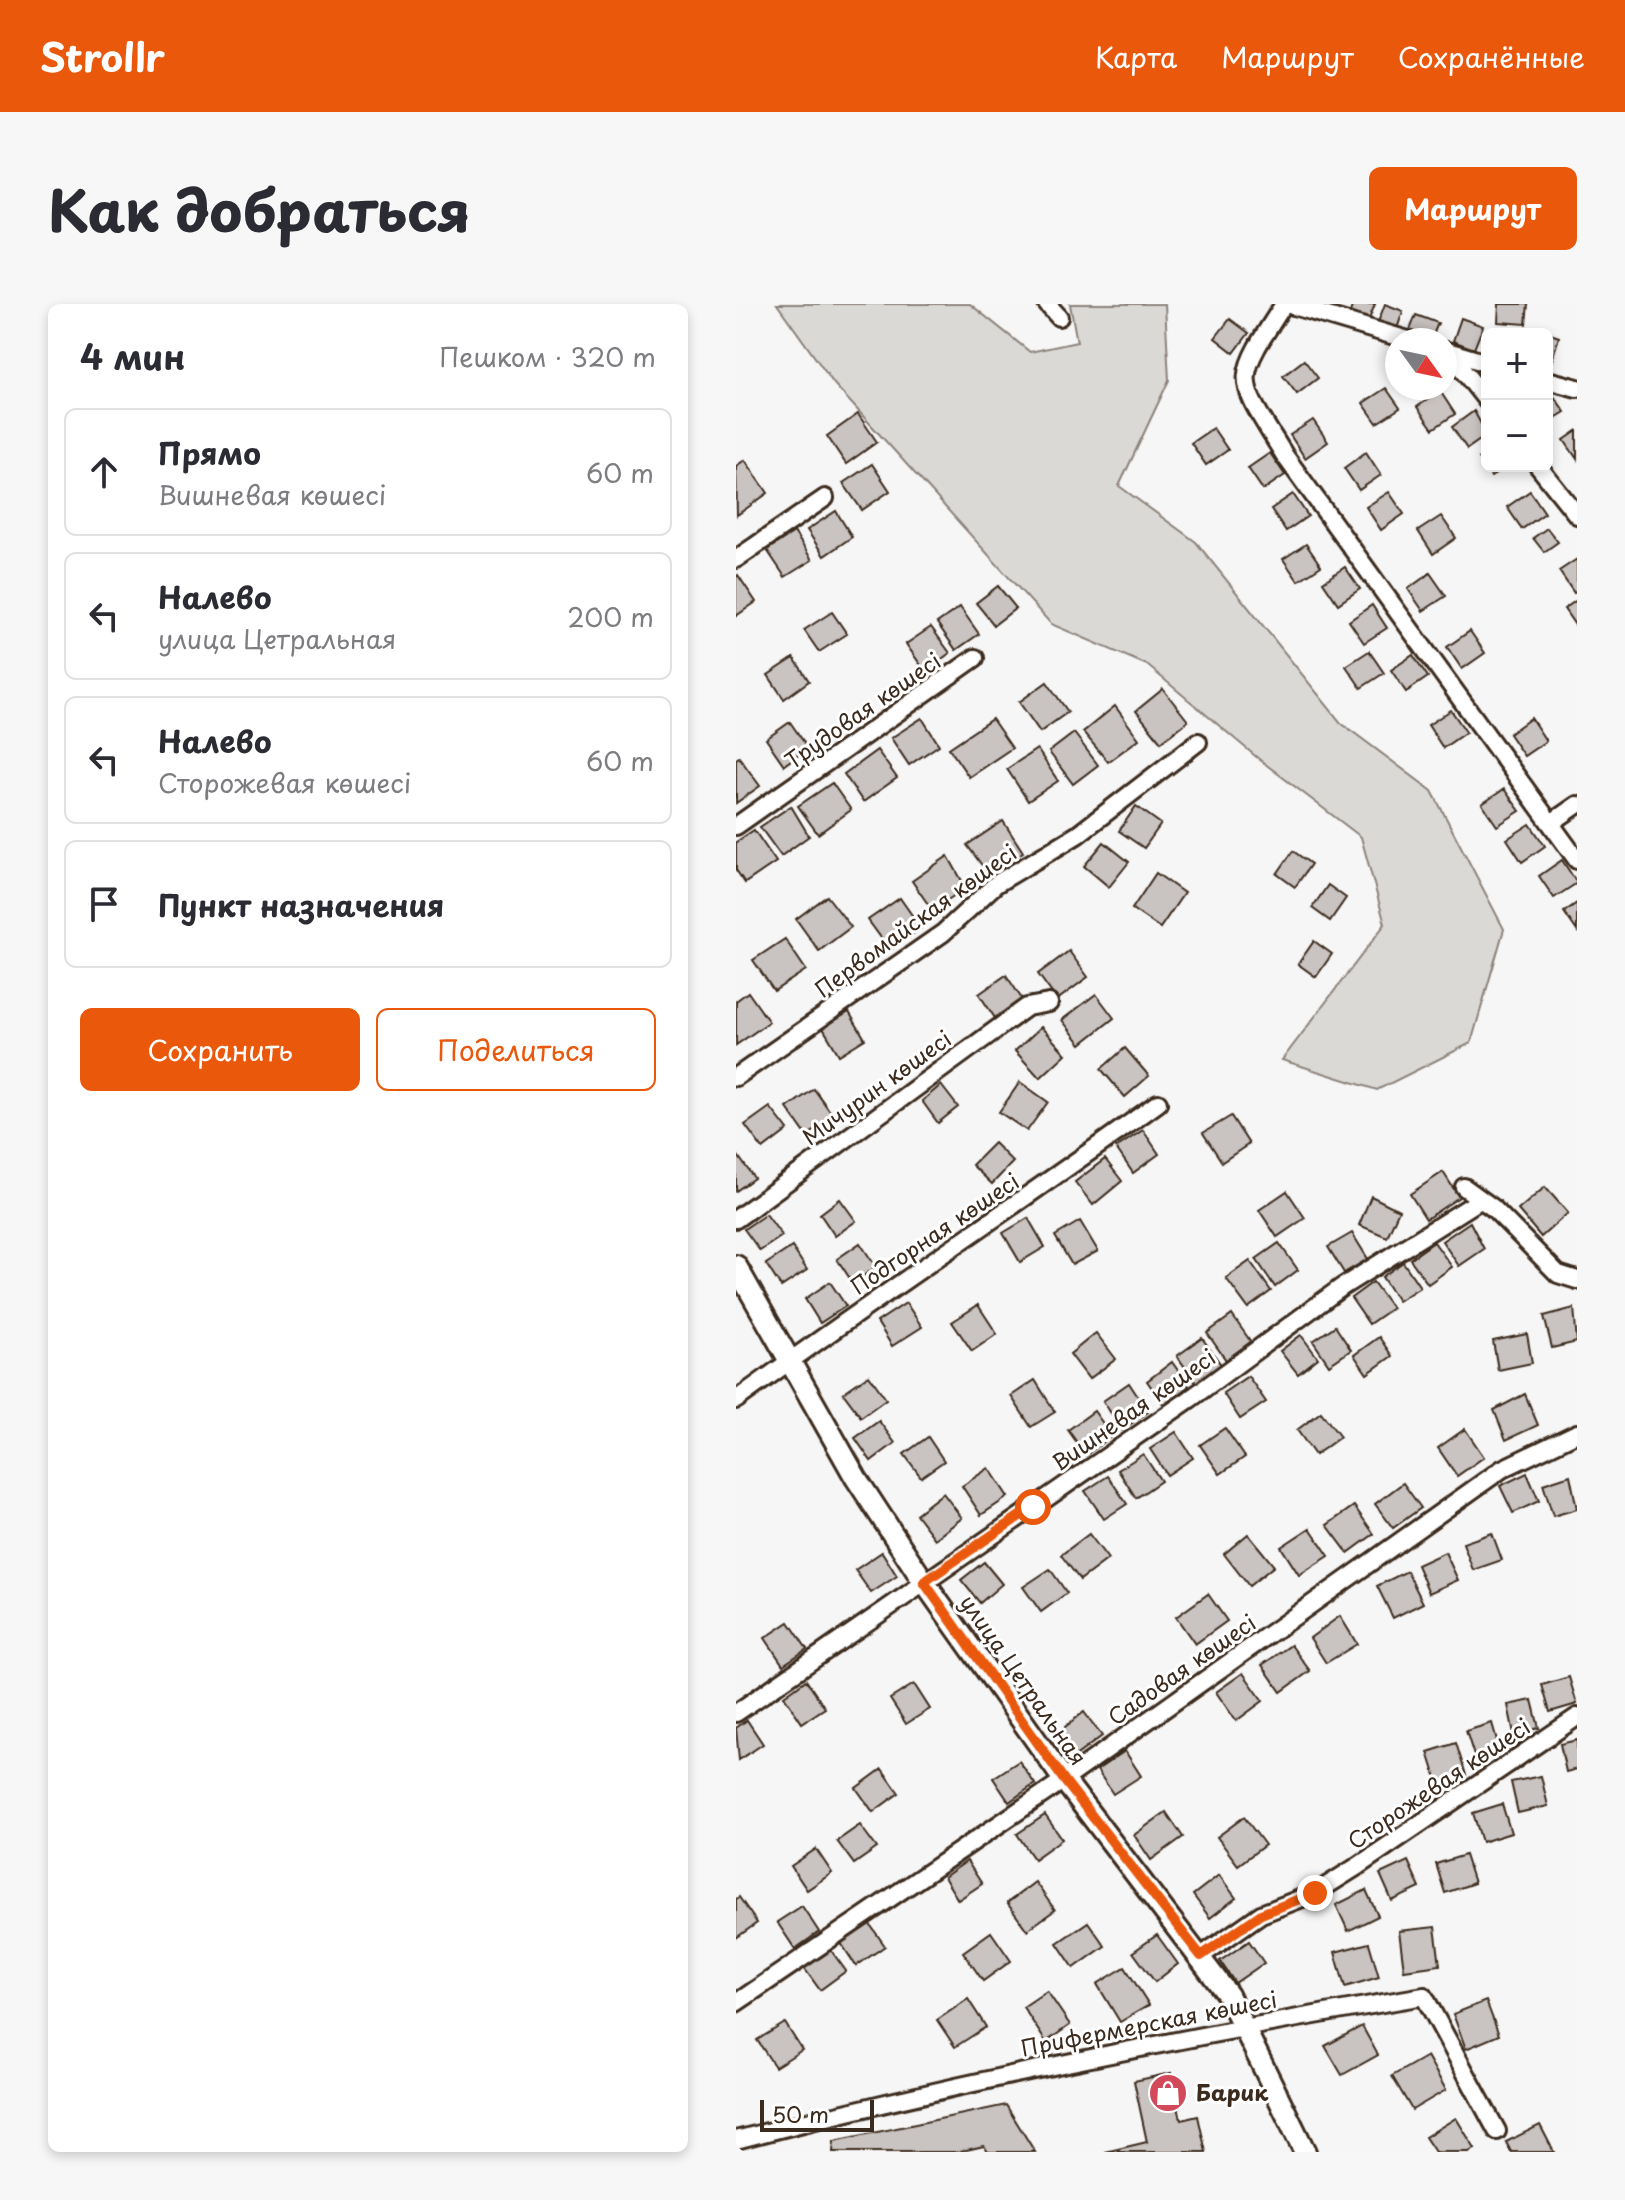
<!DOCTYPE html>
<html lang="ru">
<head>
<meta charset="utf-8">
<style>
  body { margin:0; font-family:"Playpen Sans",sans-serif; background:#f7f7f7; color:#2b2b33 }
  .controls { position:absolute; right:24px; top:24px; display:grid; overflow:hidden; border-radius:12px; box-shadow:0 4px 12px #0003 }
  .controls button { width:72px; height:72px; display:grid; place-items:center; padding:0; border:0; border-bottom:2px solid #e1e1e2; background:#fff; color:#2b2b33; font:40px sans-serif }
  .compass { position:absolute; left:649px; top:24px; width:72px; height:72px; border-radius:50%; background:#fff; box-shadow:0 4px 12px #0003; rotate:123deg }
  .scale { position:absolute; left:24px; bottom:20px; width:114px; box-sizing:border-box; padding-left:8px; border:4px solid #3b2a1e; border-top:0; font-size:22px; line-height:28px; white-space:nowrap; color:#3b2a1e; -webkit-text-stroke:6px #fff; paint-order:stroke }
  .stop { position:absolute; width:24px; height:24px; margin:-18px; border:6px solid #ea580c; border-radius:50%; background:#fff }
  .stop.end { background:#ea580c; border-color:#fff; box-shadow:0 2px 8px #0008 }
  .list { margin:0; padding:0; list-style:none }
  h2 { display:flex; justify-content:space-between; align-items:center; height:104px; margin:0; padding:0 32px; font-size:34px }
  h2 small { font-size:26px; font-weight:400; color:#7c7c81 }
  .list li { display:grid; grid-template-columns:52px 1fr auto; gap:24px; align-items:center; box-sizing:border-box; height:128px; margin:0 16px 16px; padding:0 16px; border:2px solid #e1e1e2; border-radius:12px }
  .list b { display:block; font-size:30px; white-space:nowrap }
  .list p { margin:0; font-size:26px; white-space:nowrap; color:#7c7c81 }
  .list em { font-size:26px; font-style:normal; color:#7c7c81 }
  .actions { display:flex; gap:16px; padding:24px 32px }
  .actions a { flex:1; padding:18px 0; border:2px solid #ea580c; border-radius:12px; text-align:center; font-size:28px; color:#ea580c }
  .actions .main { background:#ea580c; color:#fff }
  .icon { flex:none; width:44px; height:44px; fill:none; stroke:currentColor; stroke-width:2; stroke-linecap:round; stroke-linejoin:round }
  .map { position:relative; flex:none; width:841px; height:1848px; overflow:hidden; border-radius:12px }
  header { display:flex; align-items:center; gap:48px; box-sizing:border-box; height:112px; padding:0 40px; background:#ea580c; color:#fff }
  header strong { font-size:38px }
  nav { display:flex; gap:44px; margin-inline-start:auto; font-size:28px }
  .intro { display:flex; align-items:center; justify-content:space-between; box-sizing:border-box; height:192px; padding:0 48px }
  h1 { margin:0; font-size:56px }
  .button { padding:20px 36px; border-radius:12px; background:#ea580c; color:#fff; font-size:28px; font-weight:700 }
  main { display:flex; gap:48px; padding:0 48px }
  aside { flex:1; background:#fff; border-radius:12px; box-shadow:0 4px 12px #0003 }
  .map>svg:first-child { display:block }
</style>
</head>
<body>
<header>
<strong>Strollr</strong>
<nav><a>Карта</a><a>Маршрут</a><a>Сохранённые</a></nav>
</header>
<div class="intro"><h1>Как добраться</h1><a class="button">Маршрут</a></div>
<main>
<aside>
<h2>4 мин<small>Пешком · 320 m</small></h2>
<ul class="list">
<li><svg class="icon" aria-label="ahead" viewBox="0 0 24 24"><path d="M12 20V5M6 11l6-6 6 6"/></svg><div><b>Прямо</b><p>Вишневая көшесі</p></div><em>60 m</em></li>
<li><svg class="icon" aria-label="left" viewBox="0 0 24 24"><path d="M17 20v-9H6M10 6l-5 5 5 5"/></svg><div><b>Налево</b><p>улица Цетральная</p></div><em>200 m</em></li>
<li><svg class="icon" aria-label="left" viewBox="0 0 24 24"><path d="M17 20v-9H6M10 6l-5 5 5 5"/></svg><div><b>Налево</b><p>Сторожевая көшесі</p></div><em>60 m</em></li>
<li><svg class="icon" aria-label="arrive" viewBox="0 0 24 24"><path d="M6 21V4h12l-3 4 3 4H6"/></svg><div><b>Пункт назначения</b></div></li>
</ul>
<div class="actions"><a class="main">Сохранить</a><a>Поделиться</a></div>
</aside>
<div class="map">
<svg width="841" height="1848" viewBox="0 0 841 1848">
  <rect width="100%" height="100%" fill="#f7f6f6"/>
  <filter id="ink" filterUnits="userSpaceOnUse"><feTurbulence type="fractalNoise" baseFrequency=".0125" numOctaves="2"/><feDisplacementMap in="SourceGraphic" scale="16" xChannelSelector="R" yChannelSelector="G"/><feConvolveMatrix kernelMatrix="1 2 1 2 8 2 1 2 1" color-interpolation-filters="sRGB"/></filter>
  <g filter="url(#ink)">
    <!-- green -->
    <polygon fill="#dbd9d6" stroke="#8b827a" stroke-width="2" points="41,0 234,0 294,48 341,38 334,0 429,0 433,76 383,182 460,238 605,419 696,487 768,625 735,739 641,786 546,756 649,620 625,533 524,456 411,361 315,320 98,80"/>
    <!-- building -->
    <g fill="#c9c3c1" stroke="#3b2a1e" stroke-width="2">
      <polygon points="617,0 639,0 632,18 613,11"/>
      <polygon points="649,0 667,7 660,28 641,21"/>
      <polygon points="763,0 792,0 790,20 762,18"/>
      <polygon points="680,11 702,19 695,36 672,31"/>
      <polygon points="725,14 747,22 738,45 717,37"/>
      <polygon points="494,15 513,29 498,49 479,34"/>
      <polygon points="803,26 823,33 815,59 811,58 811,30 802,30"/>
      <polygon points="568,56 582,74 561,90 547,72"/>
      <polygon points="650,84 664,104 641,119 627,99"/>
      <polygon points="704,87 719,110 697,125 681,103"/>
      <polygon points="815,88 829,108 811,119 811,91"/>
      <polygon points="738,107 751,131 731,145 716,123"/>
      <polygon points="122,110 141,138 110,160 91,132"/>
      <polygon points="577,116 592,138 569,154 554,131"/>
      <polygon points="477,124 492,146 470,161 455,139"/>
      <polygon points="841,127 841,155 828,136"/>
      <polygon points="630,148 645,171 623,186 608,164"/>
      <polygon points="534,149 549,171 527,186 512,164"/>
      <polygon points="751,149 751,162 773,162 755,173 743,154"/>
      <polygon points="9,156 32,189 1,211 0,162"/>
      <polygon points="136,160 154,187 126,206 107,179"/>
      <polygon points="794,187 809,209 786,225 771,203"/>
      <polygon points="653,188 668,210 645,226 630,203"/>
      <polygon points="557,190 572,212 550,227 535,205"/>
      <polygon points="100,207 116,233 88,252 71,226"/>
      <polygon points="705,212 720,234 697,250 682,227"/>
      <polygon points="811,224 822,238 808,248 797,234"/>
      <polygon points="58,228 76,256 49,273 31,246"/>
      <polygon points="570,240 585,262 562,277 547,255"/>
      <polygon points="841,255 841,287 838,289 823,267"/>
      <polygon points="609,263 624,285 602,300 587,278"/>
      <polygon points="694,269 710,292 687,307 672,285"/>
      <polygon points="2,271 20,298 0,312 0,273"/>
      <polygon points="262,282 280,304 258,321 240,299"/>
      <polygon points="841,296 841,324 828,305"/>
      <polygon points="636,301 651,324 628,339 613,317"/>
      <polygon points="224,303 243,330 220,346 201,319"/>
      <polygon points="96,308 111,330 83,348 68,326"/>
      <polygon points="195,323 214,349 189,367 170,340"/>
      <polygon points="734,327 749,349 726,365 711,343"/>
      <polygon points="633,347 648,369 625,384 610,362"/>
      <polygon points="677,351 692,373 670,388 655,366"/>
      <polygon points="58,354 73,377 48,395 32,371"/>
      <polygon points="311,378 332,408 304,428 283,398"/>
      <polygon points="427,385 452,417 425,438 400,407"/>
      <polygon points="379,402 403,435 372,458 347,428"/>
      <polygon points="715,406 730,428 707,444 692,421"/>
      <polygon points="186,414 203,441 173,461 155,434"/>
      <polygon points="795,414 810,437 788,452 773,430"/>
      <polygon points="256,415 276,444 233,473 213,444"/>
      <polygon points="54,418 72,444 48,461 30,435"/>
      <polygon points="338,429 362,461 337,480 313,448"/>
      <polygon points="301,445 322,477 292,497 271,465"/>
      <polygon points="141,446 161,474 127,498 108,470"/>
      <polygon points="3,453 24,482 0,499 0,455"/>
      <polygon points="96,479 115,506 82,530 62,502"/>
      <polygon points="768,485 784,507 761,522 746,500"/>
      <polygon points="55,502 73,532 45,552 24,523"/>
      <polygon points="400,502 425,520 408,544 383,527"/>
      <polygon points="267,517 287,548 253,571 231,541"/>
      <polygon points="794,520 809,542 786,558 771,535"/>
      <polygon points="18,526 40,558 9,579 0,566 0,538"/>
      <polygon points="368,538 393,558 373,583 348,562"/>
      <polygon points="557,547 575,560 559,583 541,570"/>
      <polygon points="212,552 230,584 196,606 176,577"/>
      <polygon points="826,556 841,579 818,594 803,572"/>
      <polygon points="420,569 448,589 424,624 396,605"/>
      <polygon points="592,581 610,594 594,617 576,604"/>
      <polygon points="91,592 115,623 83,647 60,615"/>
      <polygon points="164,594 185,624 154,646 132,616"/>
      <polygon points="841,599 841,627 828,608"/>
      <polygon points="49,635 70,666 38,687 17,656"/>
      <polygon points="578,637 596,650 580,673 562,660"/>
      <polygon points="333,647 352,673 321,696 302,670"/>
      <polygon points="270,671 286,695 259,714 243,690"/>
      <polygon points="12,688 33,718 0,741 0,697"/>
      <polygon points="360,690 378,714 345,740 326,716"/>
      <polygon points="113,708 129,735 103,751 87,724"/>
      <polygon points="305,723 330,750 304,774 279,747"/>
      <polygon points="389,744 413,772 389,793 365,765"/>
      <polygon points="284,778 312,798 291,827 263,808"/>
      <polygon points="205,781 222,803 202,819 186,797"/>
      <polygon points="78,785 98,813 71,832 51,804"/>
      <polygon points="34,803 52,826 27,845 9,821"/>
      <polygon points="495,812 513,840 486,858 467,829"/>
      <polygon points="407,826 423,850 397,869 380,844"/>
      <polygon points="258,839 277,858 256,880 236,861"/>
      <polygon points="0,849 18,874 0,887"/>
      <polygon points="369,855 386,877 357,901 339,878"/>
      <polygon points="707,868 723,893 690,915 674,890"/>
      <polygon points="809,883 832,909 805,933 782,906"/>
      <polygon points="551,887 569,914 541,933 523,906"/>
      <polygon points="635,892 663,906 651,933 623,921"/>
      <polygon points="104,895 120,917 99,932 84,910"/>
      <polygon points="30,910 46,932 24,947 8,925"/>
      <polygon points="292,914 309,943 284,958 267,929"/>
      <polygon points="344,917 362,947 336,961 319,932"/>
      <polygon points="734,918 748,945 723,962 706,937"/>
      <polygon points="616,929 632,955 608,969 592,943"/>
      <polygon points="698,938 716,963 692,980 674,955"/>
      <polygon points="124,939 140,963 117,979 101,955"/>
      <polygon points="543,939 562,966 539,983 520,955"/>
      <polygon points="56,943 71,966 45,983 30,960"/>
      <polygon points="514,957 535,987 512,1004 490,974"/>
      <polygon points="667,958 684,983 662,997 646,973"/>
      <polygon points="94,978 110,1002 84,1019 69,995"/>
      <polygon points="637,978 656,1004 633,1020 615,994"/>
      <polygon points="170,999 186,1023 156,1042 141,1018"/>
      <polygon points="242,1001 261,1030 236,1047 216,1018"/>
      <polygon points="838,1004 841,1038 816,1044 808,1012"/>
      <polygon points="496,1011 515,1038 490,1056 471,1029"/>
      <polygon points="599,1022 615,1046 593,1061 577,1037"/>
      <polygon points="360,1029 380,1055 353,1075 334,1050"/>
      <polygon points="791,1030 796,1059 762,1066 757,1037"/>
      <polygon points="565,1031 582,1054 562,1070 544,1047"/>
      <polygon points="643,1033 656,1052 631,1070 618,1051"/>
      <polygon points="466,1034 486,1062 461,1080 441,1052"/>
      <polygon points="436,1058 453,1082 428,1101 411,1077"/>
      <polygon points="133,1071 150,1095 125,1113 107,1089"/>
      <polygon points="512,1072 530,1098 504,1115 487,1089"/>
      <polygon points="299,1076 319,1108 295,1123 275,1092"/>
      <polygon points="393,1079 412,1108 386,1126 367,1097"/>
      <polygon points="789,1090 802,1121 770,1136 758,1106"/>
      <polygon points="358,1107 376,1132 350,1151 332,1126"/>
      <polygon points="585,1108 604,1133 579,1151 561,1126"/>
      <polygon points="143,1117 159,1139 135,1157 119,1134"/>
      <polygon points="489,1124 509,1153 484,1170 464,1141"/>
      <polygon points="729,1125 748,1153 721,1172 702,1144"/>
      <polygon points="440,1128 457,1154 431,1171 414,1145"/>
      <polygon points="192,1133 208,1157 185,1173 168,1150"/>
      <polygon points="407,1150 425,1177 400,1194 382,1166"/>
      <polygon points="253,1164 272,1193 245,1211 226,1182"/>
      <polygon points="791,1169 803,1197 777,1209 764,1182"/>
      <polygon points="834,1171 841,1205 817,1212 807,1180"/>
      <polygon points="372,1172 391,1200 368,1215 349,1187"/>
      <polygon points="667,1179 685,1204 657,1224 639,1200"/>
      <polygon points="207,1189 226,1214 199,1235 180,1210"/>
      <polygon points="618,1202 638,1230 612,1249 591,1221"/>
      <polygon points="574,1224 593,1252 563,1271 545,1243"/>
      <polygon points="756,1229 766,1256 737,1266 727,1239"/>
      <polygon points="353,1230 372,1255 344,1276 325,1251"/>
      <polygon points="512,1230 538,1262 513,1282 488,1250"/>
      <polygon points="146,1248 161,1272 135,1289 119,1266"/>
      <polygon points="709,1248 722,1276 693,1289 681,1261"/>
      <polygon points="248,1258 266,1280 244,1299 225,1276"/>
      <polygon points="314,1265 331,1289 305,1308 287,1283"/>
      <polygon points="671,1267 687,1299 657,1314 641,1282"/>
      <polygon points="472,1290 491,1317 459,1340 440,1313"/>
      <polygon points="604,1312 621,1340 590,1359 574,1334"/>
      <polygon points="53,1318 71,1345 47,1361 29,1334"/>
      <polygon points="555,1341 574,1367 545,1388 526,1361"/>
      <polygon points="507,1369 527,1397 500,1417 480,1388"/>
      <polygon points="833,1373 841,1400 814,1408 806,1381"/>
      <polygon points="70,1376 89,1404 66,1419 48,1392"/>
      <polygon points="178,1380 194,1405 170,1420 154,1395"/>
      <polygon points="796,1396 803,1424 778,1430 772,1401"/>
      <polygon points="348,1408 366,1432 338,1453 320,1430"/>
      <polygon points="11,1416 27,1440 3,1456 0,1424"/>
      <polygon points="756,1419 764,1447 739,1455 730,1427"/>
      <polygon points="841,1436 841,1465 830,1468 824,1440"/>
      <polygon points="720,1439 730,1471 702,1480 692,1448"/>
      <polygon points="389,1447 405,1472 377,1490 361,1466"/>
      <polygon points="283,1457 299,1480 273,1498 257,1474"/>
      <polygon points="146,1465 163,1489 137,1508 120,1484"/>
      <polygon points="805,1472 812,1502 782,1509 775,1478"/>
      <polygon points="766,1500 775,1529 746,1538 737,1509"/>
      <polygon points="430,1508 447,1533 415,1556 398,1531"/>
      <polygon points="309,1511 326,1535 298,1555 281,1530"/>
      <polygon points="508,1513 529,1541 502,1561 481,1533"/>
      <polygon points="124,1521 141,1544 118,1560 101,1537"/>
      <polygon points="80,1545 96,1569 71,1586 55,1562"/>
      <polygon points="729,1551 738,1579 709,1589 700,1560"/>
      <polygon points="231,1557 246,1580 222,1596 208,1573"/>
      <polygon points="672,1557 684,1584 656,1597 644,1570"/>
      <polygon points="483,1571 500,1594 474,1614 457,1591"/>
      <polygon points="299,1578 319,1606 291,1626 271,1599"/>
      <polygon points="630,1586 642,1612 612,1627 600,1601"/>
      <polygon points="3,1593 21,1619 0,1634 0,1595"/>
      <polygon points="66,1602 83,1628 59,1645 41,1618"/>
      <polygon points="352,1618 369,1642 338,1664 321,1639"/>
      <polygon points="133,1619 149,1642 120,1662 105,1639"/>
      <polygon points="699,1623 704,1661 668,1666 663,1627"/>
      <polygon points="255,1628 275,1657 247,1677 227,1648"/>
      <polygon points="421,1631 442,1660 419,1678 397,1648"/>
      <polygon points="513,1637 528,1659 499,1679 484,1657"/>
      <polygon points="633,1639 643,1673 609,1683 599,1648"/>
      <polygon points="94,1645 110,1667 84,1686 68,1664"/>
      <polygon points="389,1663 413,1701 384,1718 361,1680"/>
      <polygon points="311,1687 334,1721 310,1738 287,1703"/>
      <polygon points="232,1695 250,1723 219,1743 201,1716"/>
      <polygon points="750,1697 763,1731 730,1745 717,1710"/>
      <polygon points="49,1719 66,1746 39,1763 21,1736"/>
      <polygon points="626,1722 642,1751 606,1771 589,1742"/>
      <polygon points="691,1752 710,1786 676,1806 656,1772"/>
      <polygon points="435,1769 445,1816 462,1812 470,1848 369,1848 411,1838 398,1777"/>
      <polygon points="270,1801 299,1848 252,1848 248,1842 222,1848 97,1848 98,1837"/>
      <polygon points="720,1814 739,1845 733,1848 699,1848 689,1833"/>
      <polygon points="804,1821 818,1848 775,1848 770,1838"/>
    </g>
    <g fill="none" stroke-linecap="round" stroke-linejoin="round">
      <!-- minor casing -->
      <g stroke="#3b2a1e" stroke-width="22">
        <g id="minor">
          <polyline points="311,0 323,13"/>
          <path d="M548,0C496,80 500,72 549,152L841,556"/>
          <polyline points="551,0 672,36"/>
          <polyline points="711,47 751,59"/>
          <polyline points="712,48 751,97"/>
          <polyline points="811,76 841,84"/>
          <polyline points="802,162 841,211"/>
          <polyline points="0,255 89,194"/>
          <polyline points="815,519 841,501"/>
          <polyline points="0,522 239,354"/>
          <polyline points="0,773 207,629 260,580 341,531 462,438"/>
          <polyline points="728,883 757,904 822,970 841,976"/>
          <polyline points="0,915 291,703 313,699"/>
          <path d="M0,1096C139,994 283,900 422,799"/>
          <polyline points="0,1409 454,1095 606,983 744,896"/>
          <polyline points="465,1652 525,1610 579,1589 622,1562 841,1413"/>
          <polyline points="0,1699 328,1476 766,1165 841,1129"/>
          <path d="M0,1836C227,1777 457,1731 688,1692L761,1827"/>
        </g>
      </g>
      <!-- tertiary casing -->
      <g stroke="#3b2a1e" stroke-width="26">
        <polyline id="tertiary" points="0,962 120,1174 188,1278 328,1476 492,1691 569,1848"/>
      </g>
      <!-- minor -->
      <use href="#minor" stroke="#fff" stroke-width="16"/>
      <!-- tertiary -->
      <use href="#tertiary" stroke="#fff" stroke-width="20"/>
    </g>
  </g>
  <g fill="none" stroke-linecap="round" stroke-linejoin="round" filter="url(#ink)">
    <!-- route -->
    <polyline stroke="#ea580c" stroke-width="10" points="297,1203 188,1278 328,1476 465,1652 525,1610 579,1589"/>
  </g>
  <!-- icons -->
  <defs>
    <g id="shop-disc" transform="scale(2)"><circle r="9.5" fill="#d1495b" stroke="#fff"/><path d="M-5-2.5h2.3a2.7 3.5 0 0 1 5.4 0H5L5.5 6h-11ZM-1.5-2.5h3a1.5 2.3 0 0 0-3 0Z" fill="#fff"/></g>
  </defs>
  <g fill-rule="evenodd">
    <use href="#shop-disc" x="432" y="1789"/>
  </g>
  <g text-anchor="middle" stroke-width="6" stroke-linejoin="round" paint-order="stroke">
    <!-- street labels -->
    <g font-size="22" fill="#3b2a1e" stroke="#fff">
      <text transform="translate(127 407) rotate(-35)" y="8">Трудовая көшесі</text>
      <text transform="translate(180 617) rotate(-36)" y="8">Первомайская көшесі</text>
      <text transform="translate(141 784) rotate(-36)" y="8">Мичурин көшесі</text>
      <text transform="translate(199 930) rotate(-34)" y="8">Подгорная көшесі</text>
      <text transform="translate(398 1106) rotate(-35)" y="8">Вишневая көшесі</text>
      <text transform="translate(446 1366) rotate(-35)" y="8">Садовая көшесі</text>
      <text transform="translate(287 1376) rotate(55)" y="8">улица Цетральная</text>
      <text transform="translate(703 1480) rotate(-34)" y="8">Сторожевая көшесі</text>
      <text transform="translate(413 1720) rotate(-11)" y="8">Прифермерская көшесі</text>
    </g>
    <!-- poi labels -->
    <g font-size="22" font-weight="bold" fill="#3b2a1e" stroke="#fff" text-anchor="start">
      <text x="460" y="1797">Барик</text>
    </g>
  </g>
</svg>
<div class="controls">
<button>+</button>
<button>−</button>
</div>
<svg class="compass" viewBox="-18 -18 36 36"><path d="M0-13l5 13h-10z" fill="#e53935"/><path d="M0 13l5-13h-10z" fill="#7c7c81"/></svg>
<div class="scale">50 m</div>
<div class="stop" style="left:297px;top:1203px"></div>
<div class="stop end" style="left:579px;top:1589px"></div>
</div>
</main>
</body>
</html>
